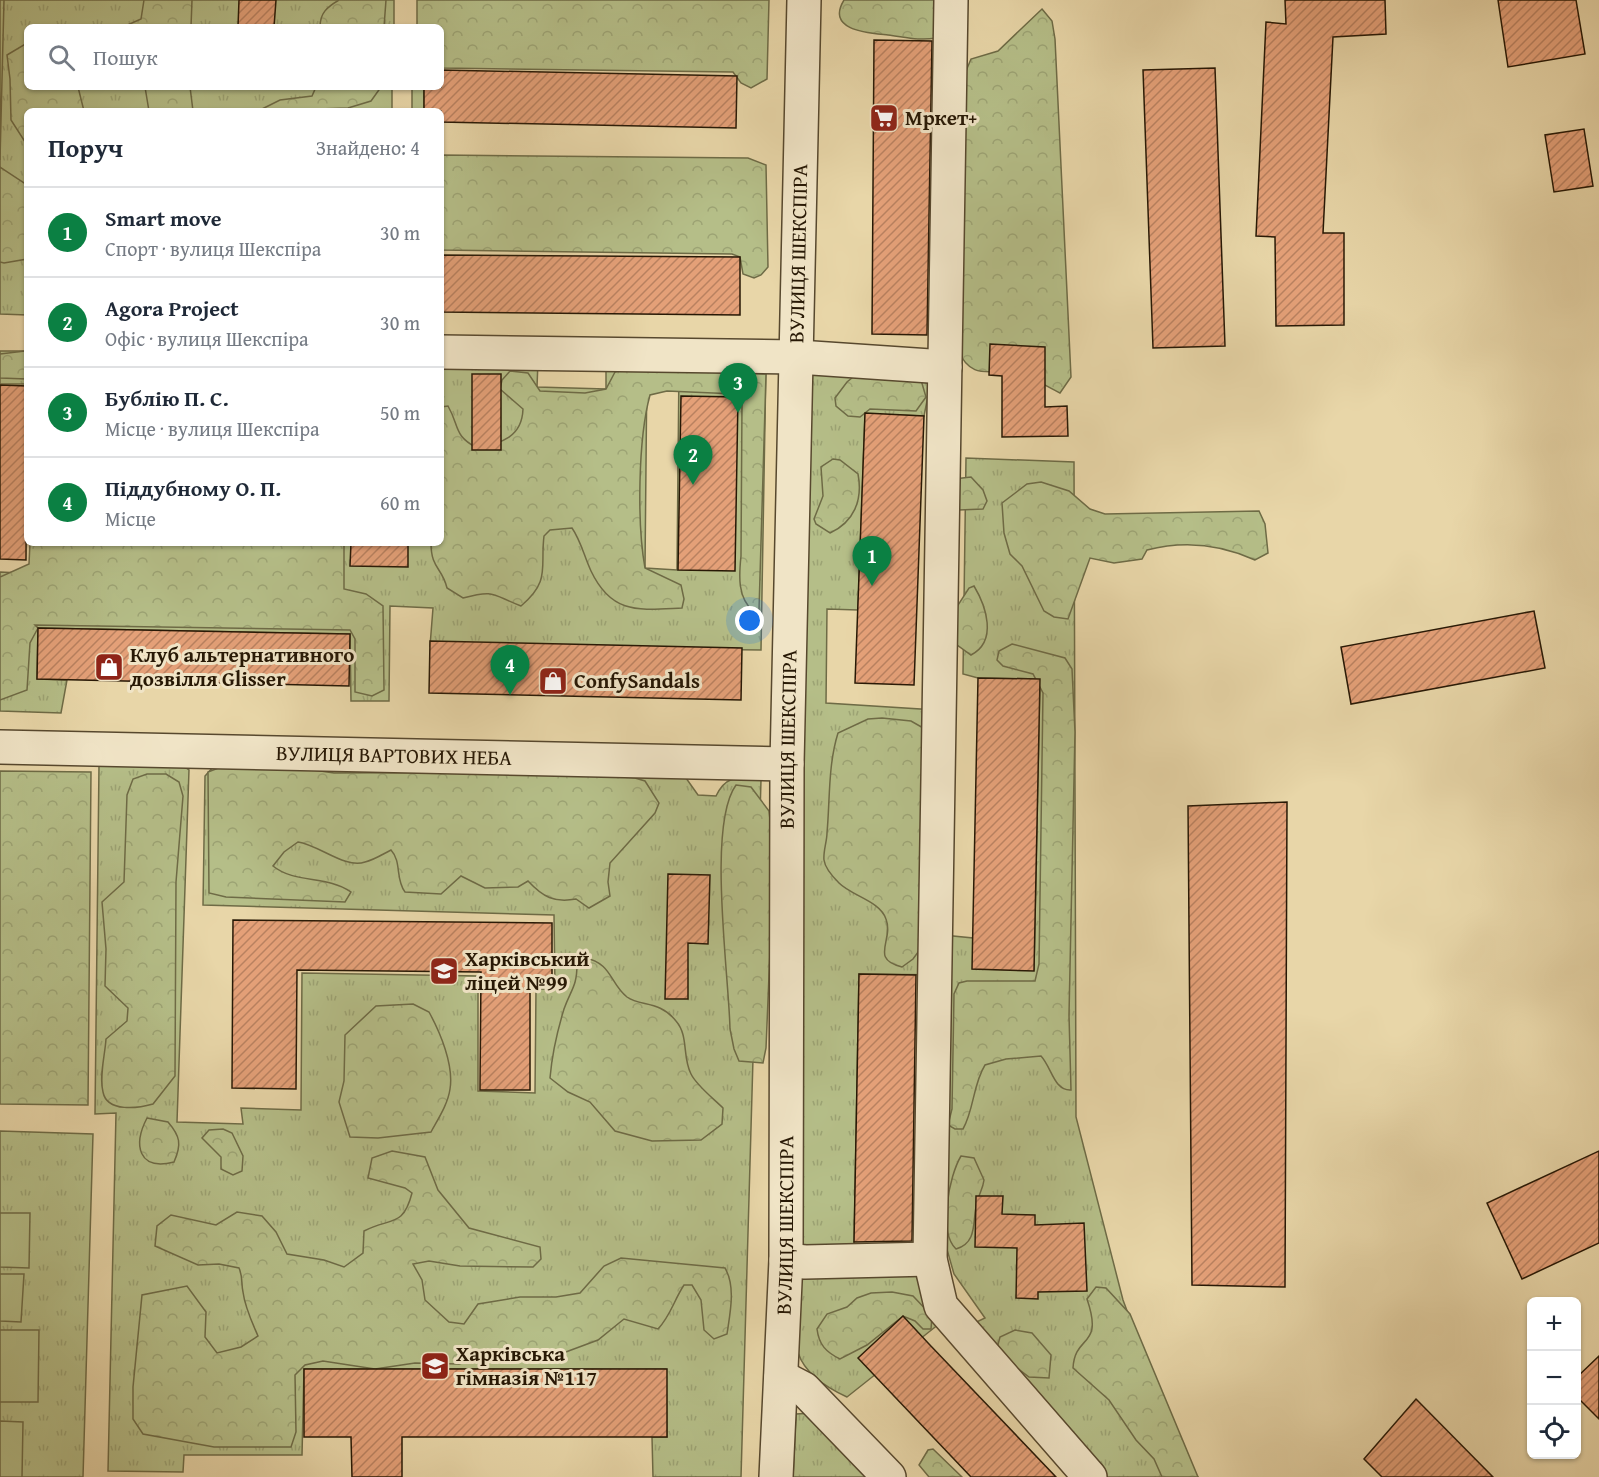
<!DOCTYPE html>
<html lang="uk">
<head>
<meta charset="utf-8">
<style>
  body { margin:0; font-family:"Gentium Book Plus",serif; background:#f2f2f3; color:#1f2937 }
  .controls { position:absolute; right:18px; bottom:18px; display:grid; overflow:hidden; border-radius:9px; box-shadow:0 2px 4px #0004 }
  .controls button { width:54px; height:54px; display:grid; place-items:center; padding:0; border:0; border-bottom:2px solid #e0e1e3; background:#fff; color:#1f2937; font:30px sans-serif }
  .you { position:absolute; left:750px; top:621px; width:21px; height:21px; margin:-15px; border:4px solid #fff; border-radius:50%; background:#1a73e8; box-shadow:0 0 0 9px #1a73e833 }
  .badge { display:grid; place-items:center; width:39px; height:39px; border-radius:50%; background:#0b8043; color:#fff; font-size:20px; font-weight:700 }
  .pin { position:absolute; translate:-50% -50px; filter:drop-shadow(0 2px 3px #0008) }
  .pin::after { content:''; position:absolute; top:32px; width:21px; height:18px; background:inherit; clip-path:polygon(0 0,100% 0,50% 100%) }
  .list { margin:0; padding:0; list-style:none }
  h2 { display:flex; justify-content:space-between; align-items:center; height:78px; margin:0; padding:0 24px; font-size:26px }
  h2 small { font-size:20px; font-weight:400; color:#747a83 }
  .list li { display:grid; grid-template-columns:39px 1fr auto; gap:18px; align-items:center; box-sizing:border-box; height:90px; padding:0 24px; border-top:2px solid #e0e1e3 }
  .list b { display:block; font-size:22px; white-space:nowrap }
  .list p { margin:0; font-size:20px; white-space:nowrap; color:#747a83 }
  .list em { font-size:20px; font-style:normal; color:#747a83 }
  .icon { flex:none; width:33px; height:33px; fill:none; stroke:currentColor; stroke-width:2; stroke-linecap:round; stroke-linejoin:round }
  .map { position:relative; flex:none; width:1599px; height:1477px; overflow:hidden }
  .search { position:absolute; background:#fff; box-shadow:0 2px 4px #0004; left:24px; top:24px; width:420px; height:66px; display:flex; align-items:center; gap:15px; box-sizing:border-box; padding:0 21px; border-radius:9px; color:#747a83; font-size:22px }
  .panel { position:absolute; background:#fff; box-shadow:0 2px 4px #0004; left:24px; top:108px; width:420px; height:438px; border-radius:9px }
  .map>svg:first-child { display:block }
</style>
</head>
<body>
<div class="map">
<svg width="1599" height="1477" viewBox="0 0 1599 1477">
  <defs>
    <pattern id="grass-tufts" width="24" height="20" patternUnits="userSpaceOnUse" patternTransform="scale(1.5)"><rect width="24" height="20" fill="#b5be88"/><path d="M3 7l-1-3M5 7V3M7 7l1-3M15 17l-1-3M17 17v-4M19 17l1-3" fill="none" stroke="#9ca374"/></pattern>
    <pattern id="forest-crowns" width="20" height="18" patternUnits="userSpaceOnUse" patternTransform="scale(1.5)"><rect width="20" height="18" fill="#b5be88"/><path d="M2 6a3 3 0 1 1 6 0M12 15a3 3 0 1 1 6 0" fill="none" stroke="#9ca374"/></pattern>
    <pattern id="building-hatch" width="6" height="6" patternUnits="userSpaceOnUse" patternTransform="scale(1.5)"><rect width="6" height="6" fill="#e4a078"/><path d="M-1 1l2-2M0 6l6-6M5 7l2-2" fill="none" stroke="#b98160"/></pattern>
  </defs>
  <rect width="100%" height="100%" fill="#e8d6a8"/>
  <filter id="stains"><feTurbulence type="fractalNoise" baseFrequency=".00333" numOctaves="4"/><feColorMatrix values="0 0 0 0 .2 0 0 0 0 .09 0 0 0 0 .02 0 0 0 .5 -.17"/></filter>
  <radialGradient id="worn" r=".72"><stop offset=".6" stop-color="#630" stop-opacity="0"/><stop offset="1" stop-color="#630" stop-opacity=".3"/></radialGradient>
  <!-- grass -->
  <g fill="url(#grass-tufts)" stroke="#6e6b46" stroke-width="1.5">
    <polygon points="0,0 394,0 394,27 27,27 27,87 392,87 392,111 27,111 27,315 0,314"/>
    <rect x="412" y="87" width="12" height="24"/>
    <rect x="0" y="351" width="27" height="33"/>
    <polygon points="441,359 538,361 537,387 606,389 606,363 647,363 645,568 677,570 679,365 766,364 761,650 430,646 433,608 390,606 389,701 351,701 350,634 38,628 37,679 67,680 61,713 0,711 0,572 59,575 60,543 441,543"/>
    <polygon points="816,371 932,376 924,416 865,414 858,610 827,609 826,703 936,710 933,934 973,938 973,969 1034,970 1040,679 978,678 963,674 966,458 1074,462 1076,1117 1123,1300 1185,1466 1198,1477 1102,1477 964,1328 985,1318 954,1274 946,1246 950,975 859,974 854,1247 791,1246 808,379"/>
    <path d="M99,765L183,766L189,770L177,1122L243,1124L241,1108L301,1110L302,973L478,976V1091L535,1093L536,989H555L554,915L203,905L205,776L214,766L686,778L698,795L716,796C727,773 738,779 761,780L741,1477H653L652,1437H667L666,1369H304L302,1455H184L183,1472L108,1471L116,1113L95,1114Z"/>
    <polygon points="0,1131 93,1134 83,1477 0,1477"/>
    <path d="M801,1271L915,1273L926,1300L944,1320L847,1397C779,1366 795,1333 801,1271Z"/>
    <polygon points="814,1413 876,1477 793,1477 796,1414"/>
  </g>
  <!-- forest -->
  <g fill="url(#forest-crowns)" stroke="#6e6b46" stroke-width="1.5">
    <polygon points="0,0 4,0 0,160"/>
    <polygon points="144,0 192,0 191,27 123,27 141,19"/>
    <path d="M339,0H386L384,27H320C320,13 327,7 339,0Z"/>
    <polygon points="417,0 769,0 767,79 751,88 741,83 733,72 441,68 441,27 417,27"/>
    <path d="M844,0H943L936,38C919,41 905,37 888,35C870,33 825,31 844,0Z"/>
    <path d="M1042,9L1052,21L1055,39L1071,377L1060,393C1048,387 1035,379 1022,374C995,365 973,385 958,350L963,78L971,59L998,51Z"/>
    <polygon points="27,43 27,87 78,87 84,111 27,111 27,145 11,120 10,79 7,55"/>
    <polygon points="145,87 190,87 193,111 149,111"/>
    <polygon points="316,87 381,87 371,101 348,108 258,111 280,100 312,96"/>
    <polygon points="441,155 748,158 766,165 768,267 761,275 754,278 743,274 740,257 732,254 441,250"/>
    <polygon points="0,167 27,185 27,259 4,263 0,262"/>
    <polygon points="25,351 27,353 27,379 0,378 0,354"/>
    <path d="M632,366L766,374L759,610L754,612C737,598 739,575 741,556L742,403L736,394L667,391L650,395C638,439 637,524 645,568L681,585L684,599L682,608C639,610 612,615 591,571C584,556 581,541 572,528L550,530L544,536C540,567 551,581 521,606C492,595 496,589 463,598L447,588C442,567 431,569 431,543H441V407L448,406C460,427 453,435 477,448C502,443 522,437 523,409L500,389L502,380L510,371L528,373L540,391L585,393L606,389L615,372Z"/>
    <polygon points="858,373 921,380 926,397 916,411 870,409 860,417 848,416 836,406 835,398 847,382"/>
    <path d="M833,459L840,460L858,474C863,500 854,522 830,533L816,524L814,519L823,496L821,467Z"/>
    <polygon points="971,477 983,490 987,501 983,509 959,510 954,479"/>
    <path d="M1041,482L1069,491L1090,509L1105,514L1259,511L1265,524L1268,553L1255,560C1220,544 1185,540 1147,550L1142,559L1114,563L1090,558L1068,619L1054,617L1044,611L1022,566L1010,554L1004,533L1002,503L1027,484Z"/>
    <polygon points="30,543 344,543 344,589 366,594 383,606 384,690 372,696 355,692 355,639 350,630 35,625 38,628 30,643 27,690 0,700 0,577 29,564"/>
    <path d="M974,586C986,606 998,641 971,655L953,642L947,622L969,588Z"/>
    <path d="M1012,644L1065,658L1072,669L1075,732L1069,1015L1071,1090C1054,1091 1052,1068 1041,1056L1006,1059L985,1065C973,1084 974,1110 963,1129H955L948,1125L952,1109L954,994L959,983L967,981H1035L1039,964L1043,693L1033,674L1003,666L997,660L999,651Z"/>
    <path d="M882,718L911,721L925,729L924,944L913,959L902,967C869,959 894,941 886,919C880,901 852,896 839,883C834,878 825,868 824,860C823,852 827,841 827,833C830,800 828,765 838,733L868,719Z"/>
    <path d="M221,767L300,768L334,773L571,772L635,778L645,781L659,803L655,813L610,863L608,882L610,896L589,908L576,899C554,903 543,897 528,881L518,887L485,888L461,876L441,894L405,892C395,879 402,862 391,850C383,854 374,860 365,862C345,869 319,845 298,842L284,852L273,866C295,884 327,875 351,892L345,902L226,897L209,893L208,772Z"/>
    <polygon points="0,771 91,772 88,1105 0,1104"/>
    <path d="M147,774H166L179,782L183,796L176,882L175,1076L153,1104C139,1108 107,1113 103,1092C99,1077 105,1055 106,1039L127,1021L128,1008L105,986L106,949L102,902L124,882L127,795L133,779Z"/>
    <path d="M736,785L751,787L769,811L774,855L766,1048L763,1063L739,1061L734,1049L730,1029C729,975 707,825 736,785Z"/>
    <path d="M585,958C612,963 610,984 627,997C641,1007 659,1000 676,1021C689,1036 682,1057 691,1074C697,1086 713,1098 723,1108L722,1124L701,1140L652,1141L615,1131L590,1102L568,1092L550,1078C552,1054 557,1032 564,1009C571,989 577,987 577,964Z"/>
    <path d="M413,1004L429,1012C440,1032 454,1065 450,1089C448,1104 438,1119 431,1132L378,1138L350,1137L339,1102L344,1081L345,1035L376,1006Z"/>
    <path d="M147,1118L168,1122C180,1136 182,1144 174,1162C138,1171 133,1145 147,1118Z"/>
    <polygon points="223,1129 232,1133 243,1156 242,1171 233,1175 221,1169 221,1157 202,1138 209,1130"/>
    <path d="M392,1151L425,1157L438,1190L469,1228L540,1247L541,1259L533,1267L460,1266L429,1261L413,1264L422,1280L425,1300L449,1322L464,1324L478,1304L520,1297H556L580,1293L604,1266L621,1258L725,1268C736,1287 730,1313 727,1334L714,1339L704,1330L701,1300L692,1285H684C674,1300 671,1315 658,1329L624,1319L598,1340L539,1362L499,1353L459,1364L415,1363L375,1369L323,1361L305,1365L295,1375L296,1432L291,1447H214L143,1434L133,1419V1387L142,1295L187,1286L206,1312L205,1337L217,1353L241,1347L258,1336C252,1322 245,1308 243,1292C241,1283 243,1277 239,1268L219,1264L198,1265L155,1246L157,1226L171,1215L216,1225L237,1212L262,1216L276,1232L287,1254L324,1260L344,1267L363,1253L364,1231C391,1217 403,1228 412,1193L405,1188L368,1178L372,1158Z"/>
    <path d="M961,1156L974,1158L984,1180C983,1188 980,1192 978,1199C971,1217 980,1242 956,1249C938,1232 949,1176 961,1156Z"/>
    <path d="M1096,1287L1106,1288L1130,1314L1198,1477H1162L1154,1459L1136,1440L1109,1400L1073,1368C1075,1333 1104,1349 1087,1299Z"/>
    <path d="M892,1292L913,1296L932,1316L931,1329H923L915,1321L903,1316L867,1345L840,1359C826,1352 819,1345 817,1329L827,1314L847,1307L857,1298L871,1293Z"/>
    <polygon points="1015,1330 1032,1333 1051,1355 1049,1378 1029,1377 996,1352 1000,1337"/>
    <polygon points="933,1449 962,1477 929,1477 919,1465 928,1450"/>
  </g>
  <!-- pitch -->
  <g fill="#b5be88" stroke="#6e6b46" stroke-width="1.5">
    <polygon points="0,1213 30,1213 29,1268 0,1267"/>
    <polygon points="0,1274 24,1274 21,1322 0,1321"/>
    <polygon points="0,1330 39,1330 38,1402 0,1402"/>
    <polygon points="0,1421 23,1422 22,1477 0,1477"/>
  </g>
  <!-- building -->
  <g fill="url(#building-hatch)" stroke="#271805" stroke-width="1.5">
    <polygon points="239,0 276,0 274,27 238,27"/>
    <polygon points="1285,0 1385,0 1386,34 1333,37 1323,233 1344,233 1344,325 1276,326 1275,237 1256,236 1266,22 1286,24"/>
    <polygon points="1498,0 1576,0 1585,54 1508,67"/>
    <polygon points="874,40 932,41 927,335 872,334"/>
    <polygon points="1215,68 1225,346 1153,348 1143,70"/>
    <polygon points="441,70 737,76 736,128 441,122 441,111 424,111 424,87 441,87"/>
    <polygon points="1584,129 1593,186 1554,192 1545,135"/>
    <polygon points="441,255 740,257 740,315 441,312"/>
    <polygon points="990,344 1045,347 1045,407 1067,406 1068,436 1002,437 1002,376 989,375"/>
    <rect x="472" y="374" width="29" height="76"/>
    <polygon points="0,385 27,386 26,560 0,559"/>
    <polygon points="681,396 738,397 735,571 678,570"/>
    <polygon points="865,413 924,416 914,685 855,683"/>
    <polygon points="351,543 408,543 408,567 350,566"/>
    <polygon points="1534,611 1545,668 1351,704 1341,647"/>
    <polygon points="38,628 350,634 349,686 37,679"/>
    <polygon points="430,641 742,648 741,700 429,693"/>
    <polygon points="978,678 1040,679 1034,971 972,969"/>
    <polygon points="1287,802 1285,1287 1192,1285 1188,806"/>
    <polygon points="668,874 710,875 708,944 688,943 688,999 665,999"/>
    <polygon points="233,920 552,923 552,986 530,986 530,1090 480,1090 481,972 297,970 296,1089 232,1088"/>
    <polygon points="859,974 916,975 912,1241 854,1242"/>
    <polygon points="1599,1151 1599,1243 1522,1279 1487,1203"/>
    <polygon points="976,1196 1003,1196 1002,1214 1035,1215 1035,1225 1084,1223 1087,1291 1038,1292 1038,1299 1016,1298 1017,1248 975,1247"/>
    <polygon points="903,1316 929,1344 1056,1477 971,1477 875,1376 858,1358"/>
    <polygon points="1599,1356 1599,1419 1576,1396 1576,1378"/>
    <polygon points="304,1369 667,1369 667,1437 402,1437 402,1477 352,1477 351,1437 304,1437"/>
    <polygon points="1416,1399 1493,1477 1382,1477 1364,1459"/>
  </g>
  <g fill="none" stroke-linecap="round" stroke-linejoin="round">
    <!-- minor casing -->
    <g stroke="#57482e" stroke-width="36">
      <g id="minor">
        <polyline points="951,0 930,1259 941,1306 1090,1477"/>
        <polyline points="441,352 798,357 945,367"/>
        <path id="s1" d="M0,747L787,764"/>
        <polyline points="786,1260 805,1262 930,1259"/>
        <polyline points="781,1377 804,1389 889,1477"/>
        <path id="s2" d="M776,1477L786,1260L787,764L804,0"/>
      </g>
    </g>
    <!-- minor -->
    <use href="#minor" stroke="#f0e4c6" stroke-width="33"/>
  </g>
  <!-- icons -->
  <defs>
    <g id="supermarket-square" transform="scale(1.5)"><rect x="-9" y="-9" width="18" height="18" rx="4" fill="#8f2418" stroke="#f0e4c6"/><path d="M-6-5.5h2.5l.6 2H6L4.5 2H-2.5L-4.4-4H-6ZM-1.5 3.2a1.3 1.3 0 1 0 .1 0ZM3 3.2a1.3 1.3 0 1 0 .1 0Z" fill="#fff"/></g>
    <g id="shop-square" transform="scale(1.5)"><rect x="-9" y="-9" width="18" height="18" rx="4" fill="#8f2418" stroke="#f0e4c6"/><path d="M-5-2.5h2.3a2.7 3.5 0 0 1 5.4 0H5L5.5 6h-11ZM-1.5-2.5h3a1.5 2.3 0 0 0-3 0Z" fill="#fff"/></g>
    <g id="school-square" transform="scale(1.5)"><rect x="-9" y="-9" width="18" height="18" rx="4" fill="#8f2418" stroke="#f0e4c6"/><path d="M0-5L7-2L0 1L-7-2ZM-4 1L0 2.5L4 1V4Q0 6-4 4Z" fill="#fff"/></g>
  </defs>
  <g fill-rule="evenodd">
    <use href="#supermarket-square" x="884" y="118"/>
    <use href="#shop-square" x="109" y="667"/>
    <use href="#shop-square" x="553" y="681"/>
    <use href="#school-square" x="444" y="971"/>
    <use href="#school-square" x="435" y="1366"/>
  </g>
  <g text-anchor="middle" stroke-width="6" stroke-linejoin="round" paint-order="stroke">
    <!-- poi labels -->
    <g font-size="21" font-weight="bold" fill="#271805" stroke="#f0e4c6" text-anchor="start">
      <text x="905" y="125">Мркет+</text>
      <text x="130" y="662">Клуб альтернативного<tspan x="130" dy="24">дозвілля Glisser</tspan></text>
      <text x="574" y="688">ConfySandals</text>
      <text x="465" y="966">Харківський<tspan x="465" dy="24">ліцей №99</tspan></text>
      <text x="456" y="1361">Харківська<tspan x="456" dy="24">гімназія №117</tspan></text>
    </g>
    <!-- street labels -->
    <g font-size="21" fill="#271805" stroke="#f0e4c6">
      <text dy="7" stroke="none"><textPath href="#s2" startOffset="1224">ВУЛИЦЯ ШЕКСПІРА</textPath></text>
      <text dy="7" stroke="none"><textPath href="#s2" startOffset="738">ВУЛИЦЯ ШЕКСПІРА</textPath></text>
      <text dy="7" stroke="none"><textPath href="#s1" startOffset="394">ВУЛИЦЯ ВАРТОВИХ НЕБА</textPath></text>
      <text dy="7" stroke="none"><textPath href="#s2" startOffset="252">ВУЛИЦЯ ШЕКСПІРА</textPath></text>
    </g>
  </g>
  <rect width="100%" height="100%" filter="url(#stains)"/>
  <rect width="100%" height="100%" fill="url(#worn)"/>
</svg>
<div class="controls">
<button>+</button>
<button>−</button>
<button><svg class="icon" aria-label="locate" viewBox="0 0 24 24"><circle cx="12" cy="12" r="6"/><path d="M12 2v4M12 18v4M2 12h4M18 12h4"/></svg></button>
</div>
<div class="you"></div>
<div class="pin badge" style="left:872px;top:586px">1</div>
<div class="pin badge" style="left:693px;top:485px">2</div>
<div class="pin badge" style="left:738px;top:413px">3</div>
<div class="pin badge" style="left:510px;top:695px">4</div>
<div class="search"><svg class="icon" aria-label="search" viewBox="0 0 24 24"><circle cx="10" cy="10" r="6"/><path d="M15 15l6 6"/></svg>Пошук</div>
<section class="panel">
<h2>Поруч<small>Знайдено: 4</small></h2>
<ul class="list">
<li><span class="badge">1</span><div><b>Smart move</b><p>Спорт · вулиця Шекспіра</p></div><em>30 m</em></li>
<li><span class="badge">2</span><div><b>Agora Project</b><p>Офіс · вулиця Шекспіра</p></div><em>30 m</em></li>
<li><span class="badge">3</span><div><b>Бублію П. С.</b><p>Місце · вулиця Шекспіра</p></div><em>50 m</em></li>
<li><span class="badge">4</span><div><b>Піддубному О. П.</b><p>Місце</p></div><em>60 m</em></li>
</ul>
</section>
</div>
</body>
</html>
